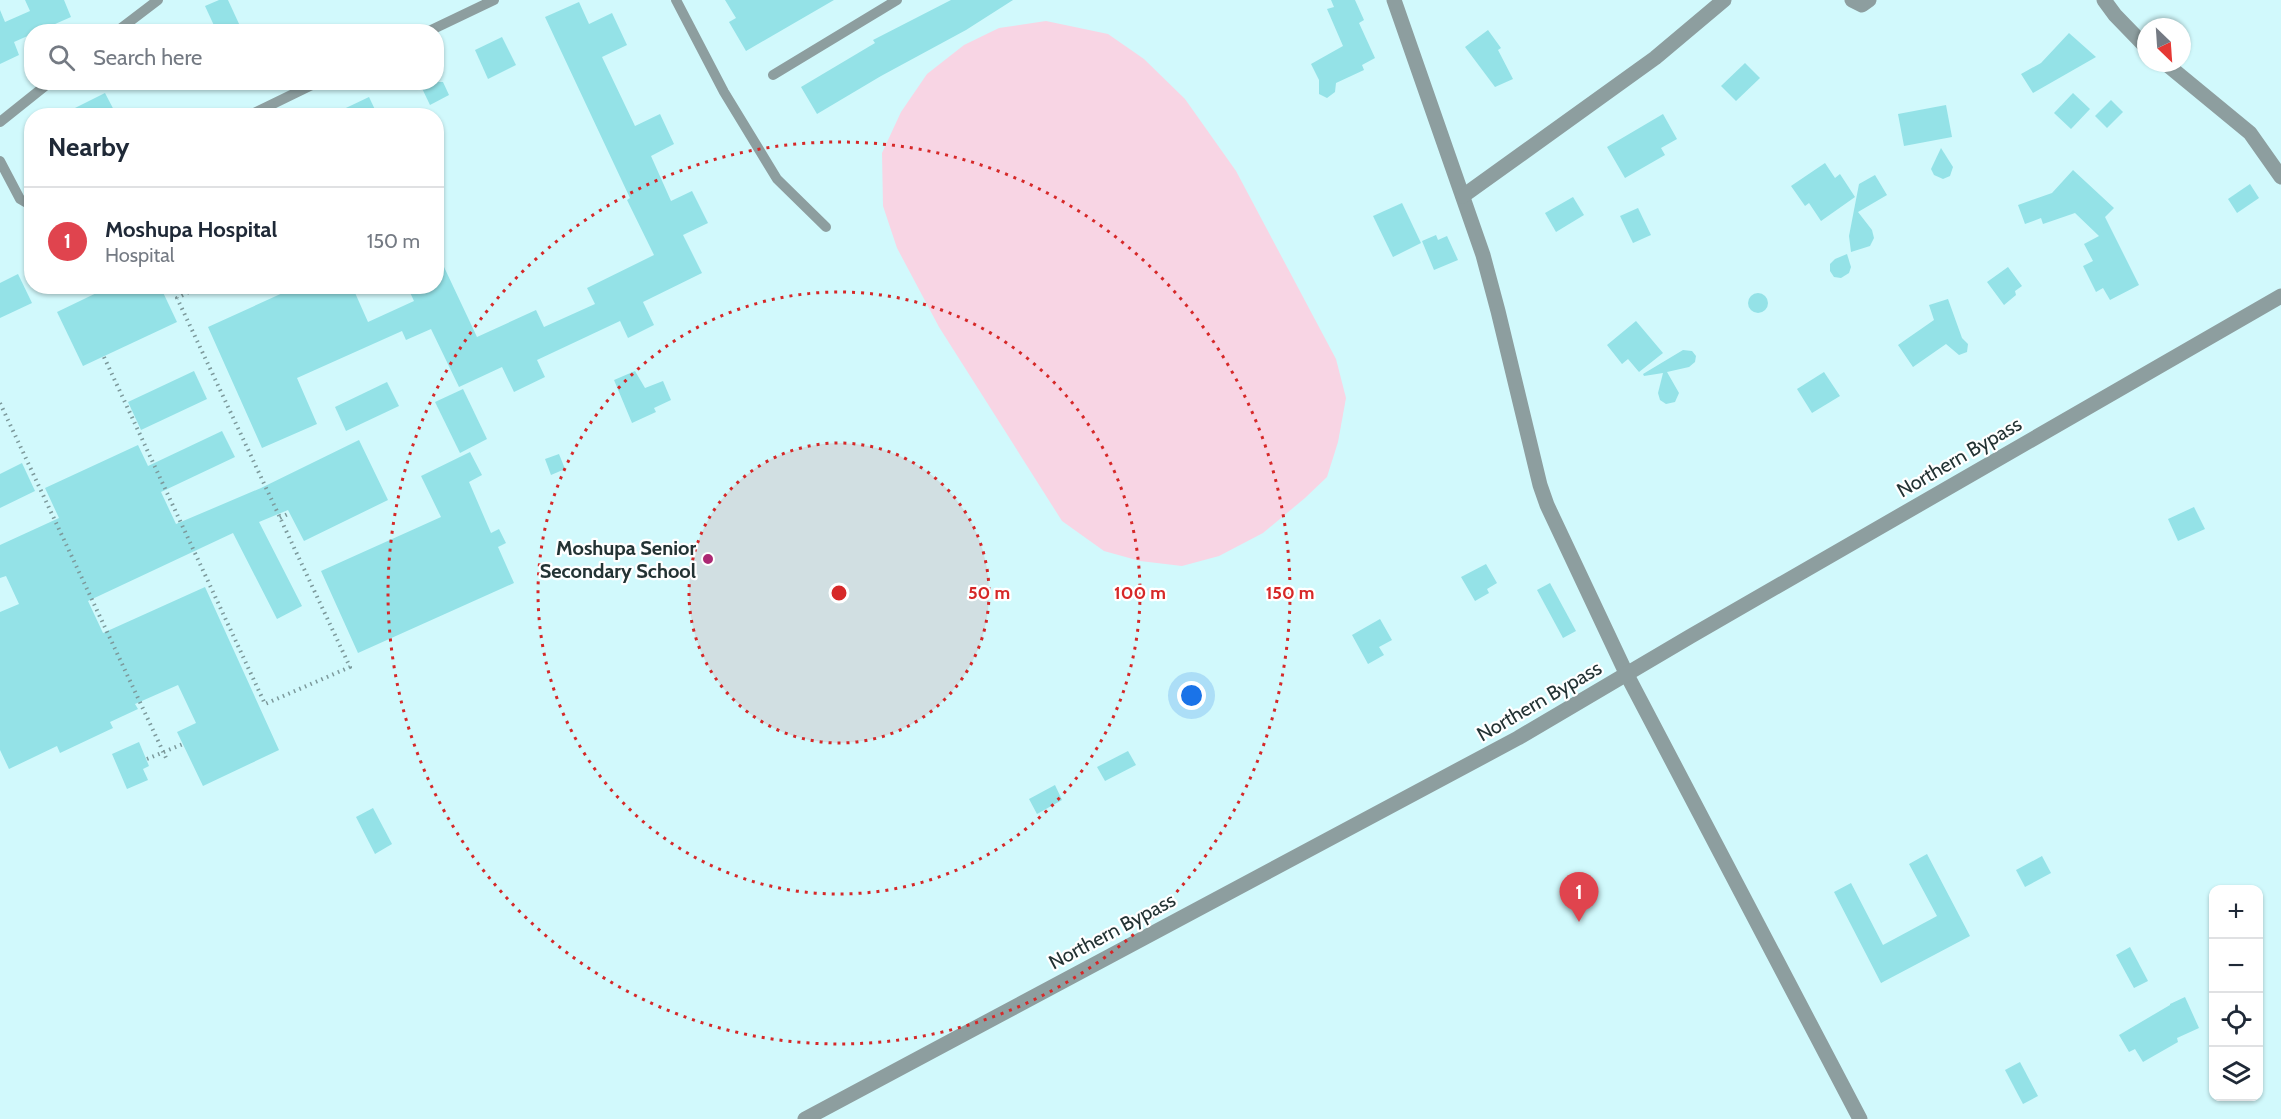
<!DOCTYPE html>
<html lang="en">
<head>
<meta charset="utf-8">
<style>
  body { margin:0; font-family:Cabin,sans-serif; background:#f6f6f7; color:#1f2937 }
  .controls { position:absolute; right:18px; bottom:18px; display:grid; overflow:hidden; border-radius:12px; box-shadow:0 2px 4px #0004 }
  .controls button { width:54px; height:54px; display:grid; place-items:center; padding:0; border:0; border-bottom:2px solid #e0e1e3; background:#fff; color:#1f2937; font:30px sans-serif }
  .compass { position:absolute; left:2137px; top:18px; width:54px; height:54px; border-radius:50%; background:#fff; box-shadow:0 2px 4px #0004; rotate:155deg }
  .you { position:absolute; left:1192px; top:696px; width:21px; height:21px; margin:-15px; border:4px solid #fff; border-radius:50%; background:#1a73e8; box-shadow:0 0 0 9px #1a73e833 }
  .badge { display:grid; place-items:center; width:39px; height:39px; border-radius:50%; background:#1a73e8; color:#fff; font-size:20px; font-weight:700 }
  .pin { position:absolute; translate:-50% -50px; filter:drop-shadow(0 2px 3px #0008) }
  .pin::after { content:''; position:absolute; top:32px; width:21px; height:18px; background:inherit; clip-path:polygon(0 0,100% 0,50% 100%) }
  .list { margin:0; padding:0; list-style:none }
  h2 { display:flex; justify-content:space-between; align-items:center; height:78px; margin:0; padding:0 24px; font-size:26px }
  h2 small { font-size:20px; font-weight:400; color:#747a83 }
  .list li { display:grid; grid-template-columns:39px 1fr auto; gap:18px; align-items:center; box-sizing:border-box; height:108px; padding:0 24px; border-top:2px solid #e0e1e3 }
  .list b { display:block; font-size:22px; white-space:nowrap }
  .list p { margin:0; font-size:20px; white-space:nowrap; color:#747a83 }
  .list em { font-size:20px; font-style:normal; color:#747a83 }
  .icon { flex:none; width:33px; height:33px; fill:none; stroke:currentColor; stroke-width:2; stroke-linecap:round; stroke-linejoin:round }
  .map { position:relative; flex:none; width:2281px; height:1119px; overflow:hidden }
  .search { position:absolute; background:#fff; box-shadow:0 2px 4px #0004; left:24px; top:24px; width:420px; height:66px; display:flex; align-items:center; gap:15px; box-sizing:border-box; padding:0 21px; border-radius:24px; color:#747a83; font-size:22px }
  .panel { position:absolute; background:#fff; box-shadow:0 2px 4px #0004; left:24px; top:108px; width:420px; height:186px; border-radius:24px }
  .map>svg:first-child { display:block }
</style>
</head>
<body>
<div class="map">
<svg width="2281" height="1119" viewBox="0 0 2281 1119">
  <rect width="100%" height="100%" fill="#d1f9fc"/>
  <!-- green -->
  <polygon fill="#f8d5e4" points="1046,21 1108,34 1144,59 1185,99 1236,171 1336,359 1346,398 1338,442 1327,477 1305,498 1263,533 1219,556 1182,566 1140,561 1104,551 1062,521 939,327 897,248 883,206 882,153 901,112 927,74 964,45 999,28"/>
  <!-- building -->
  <g fill="#94e2e7">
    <polygon points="25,0 64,0 71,17 37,32 32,32 32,34 14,42 19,55 0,64 0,10 5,22 30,11"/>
    <polygon points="219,0 228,0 240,26 229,32 217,32 205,6"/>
    <polygon points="725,0 834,0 746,51 729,22 736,18"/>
    <polygon points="951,0 1013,0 966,30 881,76 817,114 801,87 875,43 873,40"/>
    <polygon points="1331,0 1355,0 1364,20 1359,23 1375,58 1362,65 1364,70 1336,83 1335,92 1327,98 1319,94 1319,80 1311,64 1343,46 1327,9 1334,7"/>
    <polygon points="579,2 589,24 612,13 627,45 602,57 635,126 660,114 674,144 651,156 671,201 692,191 708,223 683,235 702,273 643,302 654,325 628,338 620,321 537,360 545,377 514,392 502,367 459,387 431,329 406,340 402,331 297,378 317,424 262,448 208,327 298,286 352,286 368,322 414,301 407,286 436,286 436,250 477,337 536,310 544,327 595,304 587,288 654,255 627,200 630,198 545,17"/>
    <polygon points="1488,30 1501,48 1498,50 1513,79 1495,87 1465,47"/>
    <polygon points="2069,33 2096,57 2033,93 2021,74 2041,63"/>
    <polygon points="502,37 516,65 488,79 475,50"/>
    <polygon points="1745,63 1760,78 1736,101 1721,86"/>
    <polygon points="419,82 443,82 449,95 430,105"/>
    <polygon points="105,93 117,116 59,116"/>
    <polygon points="2073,93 2090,109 2071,129 2054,113"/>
    <polygon points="369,97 378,116 329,116"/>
    <polygon points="2111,100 2123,112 2107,128 2095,116"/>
    <polygon points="1946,105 1952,137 1904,146 1898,114"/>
    <polygon points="1663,114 1677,139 1661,148 1665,155 1625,178 1607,147"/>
    <polygon points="1941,148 1953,167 1950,176 1943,179 1934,175 1931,169"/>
    <polygon points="1825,163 1835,178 1840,174 1855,197 1821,221 1809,203 1805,206 1791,186"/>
    <polygon points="2073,170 2114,208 2105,217 2139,285 2110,300 2103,288 2096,292 2083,266 2093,261 2084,244 2099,236 2075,213 2043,224 2041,218 2025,224 2018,205 2052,193"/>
    <polygon points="1875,175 1887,195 1858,212 1872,230 1874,238 1870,246 1851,252 1849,236 1859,184"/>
    <polygon points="2250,184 2259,198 2237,213 2228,199"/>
    <polygon points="1573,197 1584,215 1556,232 1545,213"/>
    <polygon points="1402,203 1421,243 1393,257 1373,216"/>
    <polygon points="1638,208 1651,235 1633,243 1620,216"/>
    <polygon points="1436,235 1438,240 1447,236 1458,260 1434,270 1422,241"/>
    <polygon points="1847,254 1851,267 1849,273 1841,278 1834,277 1830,271 1830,264 1835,259"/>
    <polygon points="2008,267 2022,286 2015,291 2016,295 2004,305 1987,282"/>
    <polygon points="18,274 32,303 0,318 0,283"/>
    <polygon points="111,286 160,286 177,322 83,366 57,312"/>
    <circle cx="1758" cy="303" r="10"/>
    <polygon points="1948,299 1962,338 1968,344 1967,352 1959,355 1946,344 1913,367 1898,345 1934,320 1929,305"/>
    <polygon points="1636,321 1663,353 1639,372 1628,359 1622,364 1607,345"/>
    <polygon points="1683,350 1692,351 1696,356 1695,362 1689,367 1667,372 1679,393 1675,402 1666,404 1660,400 1658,393 1663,373 1644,376 1643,374"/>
    <polygon points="194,371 207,399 141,430 128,402"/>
    <polygon points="635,371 645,388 663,381 671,400 654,408 656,412 632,423 614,380"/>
    <polygon points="1824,372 1840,396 1812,413 1797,389"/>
    <polygon points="387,382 399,406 346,431 335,407"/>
    <polygon points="463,389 487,439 460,453 435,402"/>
    <polygon points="222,431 235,457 161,492 176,524 261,488 359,440 388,500 304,541 288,510 259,522 302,606 277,619 233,533 88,601 103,633 205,587 279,750 203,786 177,732 196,723 178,685 135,704 138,709 110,722 113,728 60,753 57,746 9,769 0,750 0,612 19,604 6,576 0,578 0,545 59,518 45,488 138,445 148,466"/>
    <polygon points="470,452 482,475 469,482 491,533 499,529 506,543 498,547 514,583 358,653 321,571 441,517 421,476"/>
    <polygon points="559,454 565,469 551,475 545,459"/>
    <polygon points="22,463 35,491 0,508 0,474"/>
    <polygon points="2194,507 2205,529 2178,541 2168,519"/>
    <polygon points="1486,564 1497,583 1487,589 1489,593 1475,601 1461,577"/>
    <polygon points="1550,583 1576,631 1563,638 1537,590"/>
    <polygon points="1380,619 1392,640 1379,647 1384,655 1368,664 1352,635"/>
    <polygon points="139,742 149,766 143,769 148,780 127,789 112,754"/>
    <polygon points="1128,751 1136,765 1105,781 1097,767"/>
    <polygon points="1055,785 1062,800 1037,814 1029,799"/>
    <polygon points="373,808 392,844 375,854 356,817"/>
    <polygon points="1927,854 1970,936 1881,983 1834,892 1851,883 1883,945 1937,916 1909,864"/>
    <polygon points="2042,856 2051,873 2025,887 2016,870"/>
    <polygon points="2130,947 2148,981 2134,988 2116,955"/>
    <polygon points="2185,997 2199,1028 2177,1038 2178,1042 2143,1062 2135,1049 2129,1052 2119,1035 2170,1005 2170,1004"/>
    <polygon points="2020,1062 2038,1096 2023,1104 2005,1070"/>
  </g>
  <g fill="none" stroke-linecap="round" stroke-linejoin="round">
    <!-- path -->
    <g stroke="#7c999b" stroke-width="4" stroke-dasharray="1.5 4.5" stroke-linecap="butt">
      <polyline points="104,357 265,704 350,667 177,298 189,292 186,286"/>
      <polyline points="0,403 167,760"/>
      <polyline points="280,518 290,513"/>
      <polyline points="147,759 183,744"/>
    </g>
    <!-- lane -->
    <g stroke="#8d9e9f" stroke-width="10">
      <polyline points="676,0 724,92 777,179 826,227"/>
      <polyline points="116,32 158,0"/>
      <polyline points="427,32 494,0"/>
      <polyline points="773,75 897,0"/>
      <polyline points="248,116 318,82"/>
      <polyline points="0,122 50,82"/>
      <polyline points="0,161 20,199 32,206"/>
    </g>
    <!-- street -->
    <g stroke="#8d9e9f" stroke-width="15">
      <polyline points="1394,0 1483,255 1498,311 1540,485 1547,505 1627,675 1860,1119"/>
      <polyline points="1852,0 1862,5 1869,0"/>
      <polyline points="2104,0 2115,15 2146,47"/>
      <polyline points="2165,63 2250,133 2281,177"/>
      <polyline points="1463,196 1655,58 1724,0"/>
      <polyline points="805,1119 1518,738 1691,636 2281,296"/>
    </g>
  </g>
  <!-- distance rings -->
  <circle cx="839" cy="593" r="150" fill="#d62828" fill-opacity=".12"/>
  <g fill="none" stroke="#d62828" stroke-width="3" stroke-dasharray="3 6">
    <circle cx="839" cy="593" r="150"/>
    <circle cx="839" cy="593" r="301"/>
    <circle cx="839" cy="593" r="451"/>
  </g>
  <!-- markers -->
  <circle fill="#ac2974" stroke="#fff" stroke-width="2" cx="708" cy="559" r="6"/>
  <g text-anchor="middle" stroke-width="4.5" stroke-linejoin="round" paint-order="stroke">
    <!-- street labels -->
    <g font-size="20" fill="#233334" stroke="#fff">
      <text transform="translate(1959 457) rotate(-30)" y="7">Northern Bypass</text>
      <text transform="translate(1539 701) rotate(-30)" y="7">Northern Bypass</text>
      <text transform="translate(1112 931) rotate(-28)" y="7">Northern Bypass</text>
    </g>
    <!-- poi labels -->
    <g font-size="20" font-weight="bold" fill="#233334" stroke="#fff" text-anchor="end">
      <text x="696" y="555">Moshupa Senior<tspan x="696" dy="23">Secondary School</tspan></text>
    </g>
  </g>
  <circle cx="839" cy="593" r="9" fill="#d62828" stroke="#fff" stroke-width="3"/>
  <g font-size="18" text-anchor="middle" font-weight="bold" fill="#d62828" stroke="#fff" stroke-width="4.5" stroke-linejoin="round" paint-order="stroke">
    <text x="989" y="599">50 m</text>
    <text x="1140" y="599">100 m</text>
    <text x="1290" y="599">150 m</text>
  </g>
</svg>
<div class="controls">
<button>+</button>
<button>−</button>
<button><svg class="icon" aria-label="locate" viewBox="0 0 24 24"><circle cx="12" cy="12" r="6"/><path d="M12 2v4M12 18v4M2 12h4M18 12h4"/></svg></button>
<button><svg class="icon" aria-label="layers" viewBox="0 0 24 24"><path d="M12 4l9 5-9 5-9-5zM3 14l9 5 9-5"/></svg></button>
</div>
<svg class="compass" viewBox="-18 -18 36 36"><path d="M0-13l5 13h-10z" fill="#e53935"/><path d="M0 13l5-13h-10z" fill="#747a83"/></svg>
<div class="you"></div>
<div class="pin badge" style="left:1579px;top:922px;background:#e0444e">1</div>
<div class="search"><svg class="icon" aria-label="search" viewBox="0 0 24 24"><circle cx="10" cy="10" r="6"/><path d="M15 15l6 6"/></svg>Search here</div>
<section class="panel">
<h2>Nearby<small></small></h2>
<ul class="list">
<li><span class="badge" style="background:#e0444e">1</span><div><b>Moshupa Hospital</b><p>Hospital</p></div><em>150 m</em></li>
</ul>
</section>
</div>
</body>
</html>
